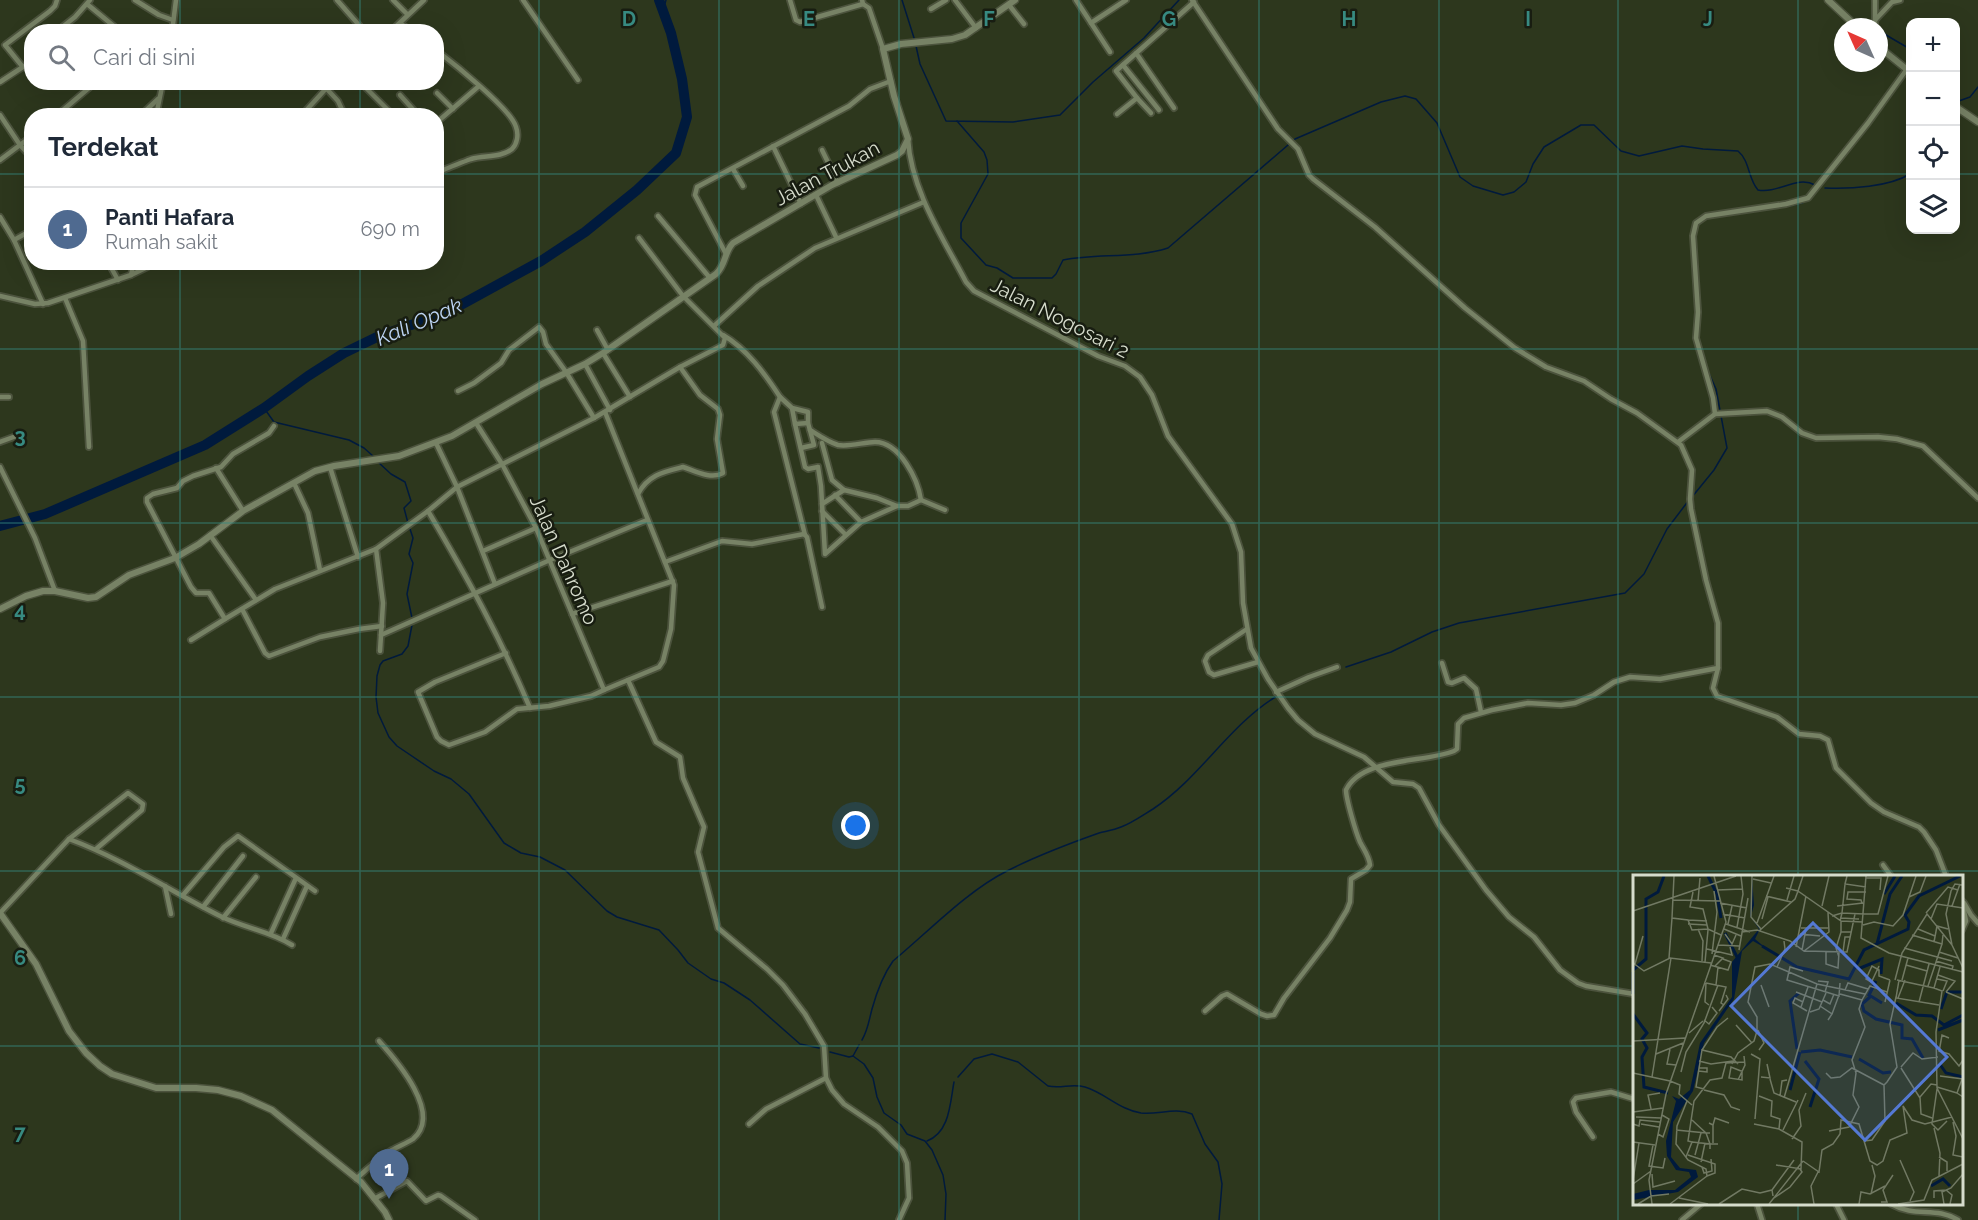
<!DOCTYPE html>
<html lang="id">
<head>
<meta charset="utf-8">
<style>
  body { margin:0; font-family:Raleway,sans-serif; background:#f6f6f7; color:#1f2937 }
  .controls { position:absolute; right:18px; top:18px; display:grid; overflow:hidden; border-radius:12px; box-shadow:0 6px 24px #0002 }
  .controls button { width:54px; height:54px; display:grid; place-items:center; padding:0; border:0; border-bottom:2px solid #e0e1e3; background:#fff; color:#1f2937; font:30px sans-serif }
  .compass { position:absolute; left:1834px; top:18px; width:54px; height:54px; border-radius:50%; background:#fff; box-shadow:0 6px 24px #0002; rotate:315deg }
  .you { position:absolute; left:856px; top:826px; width:21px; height:21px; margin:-15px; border:4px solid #fff; border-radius:50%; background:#1a73e8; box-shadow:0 0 0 9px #1a73e833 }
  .badge { display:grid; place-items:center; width:39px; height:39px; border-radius:50%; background:#4f6a90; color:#fff; font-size:20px; font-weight:700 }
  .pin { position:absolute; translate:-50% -50px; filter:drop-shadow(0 2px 3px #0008) }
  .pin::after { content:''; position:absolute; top:32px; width:21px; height:18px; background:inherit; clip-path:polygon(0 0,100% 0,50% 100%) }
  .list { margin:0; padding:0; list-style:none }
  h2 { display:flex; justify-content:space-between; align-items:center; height:78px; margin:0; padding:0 24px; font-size:26px }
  h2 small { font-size:20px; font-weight:400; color:#747a83 }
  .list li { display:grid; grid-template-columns:39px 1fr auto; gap:18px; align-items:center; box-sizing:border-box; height:84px; padding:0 24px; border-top:2px solid #e0e1e3 }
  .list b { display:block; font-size:22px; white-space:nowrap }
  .list p { margin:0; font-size:20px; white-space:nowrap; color:#747a83 }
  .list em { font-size:20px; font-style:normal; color:#747a83 }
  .icon { flex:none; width:33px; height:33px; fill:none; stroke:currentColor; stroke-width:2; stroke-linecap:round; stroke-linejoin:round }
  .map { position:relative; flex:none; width:1978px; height:1220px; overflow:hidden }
  .search { position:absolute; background:#fff; box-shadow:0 6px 24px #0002; left:24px; top:24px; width:420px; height:66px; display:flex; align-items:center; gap:15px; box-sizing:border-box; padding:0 21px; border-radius:24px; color:#747a83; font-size:22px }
  .panel { position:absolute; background:#fff; box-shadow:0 6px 24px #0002; left:24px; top:108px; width:420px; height:162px; border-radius:24px }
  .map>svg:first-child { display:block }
</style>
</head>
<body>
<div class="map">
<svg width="1978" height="1220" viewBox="0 0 1978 1220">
  <rect width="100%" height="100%" fill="#2d371d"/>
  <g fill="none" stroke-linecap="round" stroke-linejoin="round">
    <!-- stream -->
    <g stroke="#001a3d" stroke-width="1.5">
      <polyline points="902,0 915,41"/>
      <polyline points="663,10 666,0"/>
      <polyline points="1876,24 1886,35 1910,49"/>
      <polyline points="916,46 920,64 946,121 1013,122 1060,115 1093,82 1144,38 1179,0"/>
      <polyline points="1956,102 1970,97 1978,87"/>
      <path d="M957,121L984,152L987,160L988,174L961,223V238L986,265L997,268L1013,278H1052L1056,274L1063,260C1098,253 1134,259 1168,248L1295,139L1381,102L1405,96L1416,99L1437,123L1460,177L1473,186L1503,195L1514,192L1526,182L1533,164L1544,147L1581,125H1594L1621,151L1639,156L1682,146L1703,149L1738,151C1750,161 1748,179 1758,190C1778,194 1797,175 1815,185"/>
      <path d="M1825,188C1850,189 1889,187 1910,174"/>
      <polyline points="1811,198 1873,120 1907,73"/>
      <polyline points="1789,206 1802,203 1807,200"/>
      <polyline points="1697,263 1699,300"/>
      <polyline points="1699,332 1699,342"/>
      <polyline points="264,408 274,422 349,440 364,448 373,456"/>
      <polyline points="378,462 391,474 405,482 411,501 404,508 408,523"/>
      <polyline points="1692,497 1714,470 1727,448 1716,389 1707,369"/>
      <polyline points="410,529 413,538 409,554 413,563 407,594 412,618"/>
      <polyline points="412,625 408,646 402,654 383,661 380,665 377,676 376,697 378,713 389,737 397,746 434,771 451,779 469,794 504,843 521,853 540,857 565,870 607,911 617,917 659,930 678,950 688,963 711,979 724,983 750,1000 800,1044 819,1048"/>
      <polyline points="1346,667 1391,652 1432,632 1459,623 1625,593 1644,574 1667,529 1689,500"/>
      <polyline points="1281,693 1304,682"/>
      <path d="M862,1040C868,1030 869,1020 872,1009C877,991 883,975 893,961C928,932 967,891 1007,871C1036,856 1068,844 1099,833C1107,831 1114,830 1121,827C1132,823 1143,815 1153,809C1200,778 1229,725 1277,696"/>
      <polyline points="830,1052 849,1057 853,1056 859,1045"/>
      <polyline points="853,1056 864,1064 873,1078 877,1097 884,1113 901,1125 907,1134 925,1141 932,1150 943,1175 946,1194 945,1220"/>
      <path d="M958,1077L974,1059L992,1054L1018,1062L1048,1086C1062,1089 1071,1083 1085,1087C1105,1093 1120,1110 1141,1113C1158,1115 1175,1107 1192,1114L1205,1144L1218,1162L1222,1184L1219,1220"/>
      <path d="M927,1141C950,1132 950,1103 954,1082"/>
    </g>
    <!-- river -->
    <polyline stroke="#001a3d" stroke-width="10" points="0,526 45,514 205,445 264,408 308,376 344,353 379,336 446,313 541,261 585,232 637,190 676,153 687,117 682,79 671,33 659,0"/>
    <!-- street casing -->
    <g stroke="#4c533d" stroke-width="8">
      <g id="street">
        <polyline points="135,0 159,15 173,20"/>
        <polyline points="337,0 365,32"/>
        <polyline points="393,0 407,14"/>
        <polyline points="523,0 578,80"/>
        <polyline points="790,0 796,20 800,22 863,4"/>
        <polyline points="862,0 863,4 869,8 883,49"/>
        <polyline points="955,0 976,28"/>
        <polyline points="1076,0 1110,52"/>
        <path d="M1192,0L1278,129L1298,149L1309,175L1313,179L1375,227L1465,308L1515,348L1546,367L1584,381L1611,399L1637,413L1681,445L1692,470L1690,499L1691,509L1706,580L1718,623V668L1660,679L1630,677L1614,682L1594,695L1575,703L1561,705L1528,703L1492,710L1464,718L1458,724L1457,749L1454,751C1424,763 1362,757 1346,790C1346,799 1356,833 1360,842C1364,850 1369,856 1370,865L1366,870L1351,879L1350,902L1347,910L1330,938L1284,998L1274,1015L1267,1016L1261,1014L1227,994L1222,996L1205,1011"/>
        <polyline points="1875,0 1875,27"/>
        <polyline points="87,4 121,32"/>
        <polyline points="1009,5 1024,24"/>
        <polyline points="931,9 946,0"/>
        <polyline points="1876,19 1892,2 1900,0"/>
        <polyline points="400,23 412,32"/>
        <polyline points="1091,23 1126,0"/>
        <polyline points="56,32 75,17 90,0"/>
        <polyline points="172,32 176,0"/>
        <polyline points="390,32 424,0"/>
        <path d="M436,50C453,63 511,109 516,127C519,135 517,144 512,149C501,158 484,155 471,159C460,163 448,168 436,173"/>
        <polyline points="1136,53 1174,108"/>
        <polyline points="1123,65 1159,110"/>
        <polyline points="22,66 5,45 50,11 55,6 57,0"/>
        <polyline points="0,82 32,61"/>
        <polyline points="360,82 394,116"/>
        <polyline points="326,88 338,101 345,116"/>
        <polyline points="437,93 453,109"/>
        <polyline points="400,95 419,116"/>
        <polyline points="1137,98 1116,71 1194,2"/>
        <polyline points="1117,114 1137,98 1151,113"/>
        <polyline points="0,115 20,145 32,158"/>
        <polyline points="56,116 96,82"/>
        <polyline points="140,116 158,99"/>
        <polyline points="156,116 163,82"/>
        <polyline points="301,116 332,82"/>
        <polyline points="436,123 479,86"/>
        <path d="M908,139C911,190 943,238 966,282L974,291L1098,356L1125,366L1140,377L1152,395L1168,436L1232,524L1241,552L1243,603L1251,648L1268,679L1288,708L1298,720L1315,734L1364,757L1393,782L1413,784L1419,788L1439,825L1486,890L1509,917L1534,937L1560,970L1578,983L1586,986L1634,994"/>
        <polyline points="773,146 801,204"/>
        <polyline points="822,150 838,183"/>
        <polyline points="0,160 32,136"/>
        <polyline points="733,169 743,186"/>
        <polyline points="816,195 836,237"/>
        <polyline points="658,216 710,278"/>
        <polyline points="0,217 14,240 43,304"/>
        <polyline points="14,240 32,230"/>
        <polyline points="726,254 695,195 697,187 849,106 870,89 891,81"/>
        <polyline points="108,262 118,280"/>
        <polyline points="131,275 158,262"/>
        <polyline points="0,296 35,304 48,303 131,275 134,262"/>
        <polyline points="65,298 83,341 89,447"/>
        <polyline points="714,326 758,286 815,248 924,202"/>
        <polyline points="597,330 608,350"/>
        <path d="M723,335C747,349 765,374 780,397L774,412L805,535"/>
        <polyline points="603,353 630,397"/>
        <polyline points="585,364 610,410"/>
        <polyline points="458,391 474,383 501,363 509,350 539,327 543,332 546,344 566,372 594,418"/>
        <polyline points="0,397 9,397"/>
        <polyline points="780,397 792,408 808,412 808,423 814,445 801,448"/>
        <polyline points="792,408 795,424 808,423"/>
        <polyline points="1715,414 1713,398 1696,338 1698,312 1693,236 1696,223 1706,216 1786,204 1808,198 1868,123 1907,69"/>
        <polyline points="476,423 502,464 536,528 604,690 659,667 663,661 671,629 674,585 605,412"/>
        <polyline points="795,424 805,467 808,469 818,467"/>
        <polyline points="274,426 269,433 233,454 221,467 193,476 183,481 177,488 153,494 147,498 147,502 191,587 196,593 209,593 225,619 275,589 376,549 428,511 457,487 594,418 680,367 723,345 725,338 683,296 639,238"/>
        <path d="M810,430C818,435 828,442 838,445C850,447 864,442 875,442C900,442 918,480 921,500L945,510"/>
        <polyline points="0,442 19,435"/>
        <polyline points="1678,442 1715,414 1767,411 1782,417 1802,433 1816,438 1878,437 1897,439 1923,446 1978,498"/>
        <polyline points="436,443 457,487 495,584"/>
        <polyline points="822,443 832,480 844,490 877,498 897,506 908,506 921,500"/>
        <polyline points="0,467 35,538 55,591"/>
        <polyline points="330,467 358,557"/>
        <polyline points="818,467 821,486 825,554 861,522 897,506"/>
        <polyline points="216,468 243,511"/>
        <polyline points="294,483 308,513 320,570"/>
        <path d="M638,494C648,475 663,472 683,467C695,471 711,480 723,473L717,439L720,415L718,409L700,395L680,367"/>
        <polyline points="835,495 861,522"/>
        <polyline points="822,504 844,490"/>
        <path d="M428,511C467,577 500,637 530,708"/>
        <polyline points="822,511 845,534"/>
        <polyline points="210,535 256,600"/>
        <polyline points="376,549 383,603 380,651"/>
        <polyline points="483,551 536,528"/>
        <polyline points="665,562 722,541 752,544 804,534 807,537 822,607"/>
        <polyline points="242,609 265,653 269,656 320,637 359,629 382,626"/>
        <polyline points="572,614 673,581"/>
        <polyline points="1247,629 1208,655 1205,661 1209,672 1214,675 1258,662"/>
        <polyline points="381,635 550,560 647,520"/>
        <polyline points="191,640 225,619"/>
        <polyline points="506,653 435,682 418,692 437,737 441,741 449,745 485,732 517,709 549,706 591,696 604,690"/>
        <polyline points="1442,663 1448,682 1452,683 1464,678 1476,689 1481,712"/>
        <polyline points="1718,668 1713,688 1717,696 1777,717 1799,734 1820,736 1828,740 1836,768 1871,803 1884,812 1919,827 1924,832 1936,850 1946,876"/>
        <polyline points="628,680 656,742 680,757 683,778 704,827 698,852 718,928 767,969 783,985 805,1014 824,1046 826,1078 832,1090 844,1104 878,1127 902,1151 907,1163 909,1198 899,1220"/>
        <polyline points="1276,692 1309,677 1337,667"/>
        <path d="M69,839C123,859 170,891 220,916C244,928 270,931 292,945"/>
        <polyline points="1883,865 1891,876"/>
        <polyline points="165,886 171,914"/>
        <polyline points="183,895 224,847 238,836 315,891"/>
        <polyline points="1962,901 1966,921 1962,930"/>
        <polyline points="1964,903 1971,915 1978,923"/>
        <polyline points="203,907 243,856"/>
        <polyline points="0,913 69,839 128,793 143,804 142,810 96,849"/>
        <polyline points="223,918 256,877"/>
        <polyline points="271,933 296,878"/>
        <polyline points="283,939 307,886"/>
        <polyline points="749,1124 766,1109 826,1078"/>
        <polyline points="1593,1137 1576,1112 1573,1102 1576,1098 1611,1092 1634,1099"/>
        <path d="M356,1179C368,1168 379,1158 392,1150C399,1146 407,1143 413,1139C443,1114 397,1061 379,1041"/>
        <polyline points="374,1199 407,1181 426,1201 438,1195 441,1196 475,1220"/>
        <polyline points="1757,1204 1762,1220"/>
        <polyline points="1836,1204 1844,1220"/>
        <path d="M1891,1204C1916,1218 1935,1206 1958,1220"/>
        <polyline points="1682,1220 1701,1204"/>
      </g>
    </g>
    <!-- secondary casing -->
    <g stroke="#4c533d" stroke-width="9">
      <g id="secondary">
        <polyline points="1828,0 1857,27"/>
        <polyline points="1879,47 1910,72"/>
        <polyline points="1956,107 1978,122"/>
        <path d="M0,609L26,596L43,591H55L88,598L96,597L129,575L175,558L199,544L243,511L315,471L334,466L399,456L452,436L542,384L585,364L603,353L716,274C726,265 724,252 733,243L832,185L897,155L902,151L908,139L894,96L883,49L901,44L952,39L965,35L1015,0"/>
        <polyline points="0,913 36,964 69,1031 86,1053 100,1066 112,1074 156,1088 196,1088 218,1090 241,1096 272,1110 361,1182 385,1212 389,1220"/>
      </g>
    </g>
    <!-- street -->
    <use href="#street" stroke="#778265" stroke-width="4.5"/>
    <!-- secondary -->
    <use href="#secondary" stroke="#778265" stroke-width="6"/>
  </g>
  <!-- grid -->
  <path fill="none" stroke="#378a81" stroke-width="1.5" stroke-opacity="0.55" d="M180,0V32M360,0V32M539,0V1220M719,0V1220M899,0V1220M1079,0V1220M1259,0V1220M1439,0V1220M1618,0V1220M1798,0V876M180,82V116M360,82V116M0,174H32M436,174H1910M1956,174H1978M180,262V1220M360,262V1220M0,349H1978M0,523H1978M0,697H1978M0,871H1978M0,1046H1634M1962,1046H1978M1798,1204V1220"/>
  <g text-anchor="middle" stroke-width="5" stroke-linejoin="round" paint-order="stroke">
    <!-- street labels -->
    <g font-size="20" fill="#d6dccc" stroke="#181d11">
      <text transform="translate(827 173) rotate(-28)" y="7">Jalan Trukan</text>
      <text transform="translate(1060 318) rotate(27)" y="7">Jalan Nogosari 2</text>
      <text transform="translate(564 560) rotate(66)" y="7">Jalan Dahromo</text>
    </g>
    <!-- water labels -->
    <g font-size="21" font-style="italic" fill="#bcd3f2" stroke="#181d11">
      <text transform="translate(419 322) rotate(-23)" y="7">Kali Opak</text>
    </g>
  </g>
  <!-- overview -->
  <g transform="translate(1633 875)">
    <rect width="330" height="330" fill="#2d371d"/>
    <path d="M119,1L121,30L118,41L127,54L122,64L134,74L120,66L109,76L101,124L71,168L60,216L40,247L38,282L47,293L63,295L65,302L45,317L0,325V319L16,315H42L58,302L56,297L43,295L34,281L33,266L43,226L39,221L46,224L57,215L67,168L99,122V87L126,54L117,41Z" fill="#001a3d"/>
    <path fill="none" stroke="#001a3d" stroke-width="3" d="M75,1L84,19L88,43M251,19L262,1M92,58L104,82M244,69L257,19L269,1M129,71L164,92L216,104L231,75L275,54L276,47L272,40L286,21L327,1M225,94L249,84L248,99M0,95L13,84V24L25,17L31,1M0,97V119M243,106L236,120L249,128M237,122L229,129L231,136L243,144L269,150V163L279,164L290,183M263,128L283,140L299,141L311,150L330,140M308,134L314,117H330M0,139L14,158L9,164L14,173L9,182L11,212L35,218M305,155L330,145M164,174L157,126L166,118M168,177L187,175L219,182M226,184L250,198L258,197M172,186L186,204L177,232M306,188L313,198L330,202M157,215L167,177M298,311L310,304L317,311"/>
    <path fill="none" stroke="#717963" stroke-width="1.5" d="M41,1L39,43L55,45L59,55L75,54L88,60M119,1L118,42L128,54M170,1L165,16L208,46L230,47M214,1L212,9L233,12M233,1L228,63L256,78L330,97M233,3H248L247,15M120,4L138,8M330,10L322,9L318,16L313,39L319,70L330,93M84,15L109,14M60,17L57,32L70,34L75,54M133,21L158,27M276,22L287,17L293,1M40,25L87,26M154,25L161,1M65,26L67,3M87,28L114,33M229,28L228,25L214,24L215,17H233M189,31L196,1M204,31L230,28M319,31L327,9M0,36L103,1M293,38L315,12L325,15M90,39L112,43M231,39H245L255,1M199,41L209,38L212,9M208,43L226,44M129,44L135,22M298,44L304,29L330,33M55,45L74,46M207,46L209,38L231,39M208,46V57H218M124,48L141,1M55,49L74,50M93,49L117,57M95,49L99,31M230,50L241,47L260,51L270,40L283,1M104,52L110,19L108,1M168,53H195M65,54L70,66L69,86M91,54L108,61M285,54L302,61M126,56L162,24L165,16L153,13M109,57L124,55L157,66L171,76L196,57L195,37M92,59L99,69L103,60M167,59L187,61M279,60L309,69L310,60M301,67L304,51L315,54M85,70L106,71M163,72L173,21M271,73L319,86M74,74L99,80L97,72M106,75L115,23M169,75L173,54M171,76L214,77L222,39M193,76V89L205,93L206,77M210,77L212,62H217M306,77L325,83M79,79L84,37L81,16M81,80L90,83L82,91M206,82L203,73L208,57M36,83L39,43M303,86L320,91L319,95M72,87L75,55M0,88L11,96L37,83L78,88M2,89L10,61M77,90L95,95L98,87L90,84M273,90L294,96M144,92L152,74L151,66M307,92L301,113L309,116L303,157L304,213L330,264M170,96L157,92L154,105L206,121L207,108M305,100L322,106L313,117M304,104L314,106L310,116M262,105L269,78L294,39L319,70M264,105L301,113M266,105L263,123L306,130M269,105L275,83M185,106L195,107L192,117M238,107L233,104L239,91L246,95V101L257,105M73,108L93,112L88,128L91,130M73,108L72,127L76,130M238,108L246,91M83,110L85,92M128,110L136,132M295,111L309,69M212,115L215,108L235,114M163,117L189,127M313,117L330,124M207,119L229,125M265,123L272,105M190,125L197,129L201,119M170,127L162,123L160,128L174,136M252,127L257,105M286,127L296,89M187,131L199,139L195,145M168,132L175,112M86,136L95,124L93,120M177,137L186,134L193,118M199,139L206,120M71,145L76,149L84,138L79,132M103,150L119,168M125,155L131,168L126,175M56,158L70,146M0,166L52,163M37,174L34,189L43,190M69,175L84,152L95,143M306,176L316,179L326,191L330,185M306,177L309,160L316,163M23,179L50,168M118,179L127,184L122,244M66,186L78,189L100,186M99,189L105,178L121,166L124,156V142L115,127L122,92L137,89L184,109L232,119M268,192L280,178L289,184L305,182M268,193L287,223M65,196L74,197V193H66M108,196L98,192L96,203L109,205V195M48,197L53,177L71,148L85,110M0,198L37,206M193,198L198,203L207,202L219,193L251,210L254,207L264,192L257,149L263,122M307,201L330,204M19,202L38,83M128,202L137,203L134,189M137,204L141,218L163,227M329,204L324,218L330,222M105,205L112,190L111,181M37,206L47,210L46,219L59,230M304,212L324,218M71,214L63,212L69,175L98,182L105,189M304,214L299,249L305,255L314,246M71,215L91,220L98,232L107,235M126,221L139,226L138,241L147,244L146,254M147,221L149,206L154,205M151,223L184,109M18,234L15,220L27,218M0,237L30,233M3,242L28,243M299,243L288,239L287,222L298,209L304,210M59,245L73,258H77M320,247L323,261L320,280L330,282M76,248L80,250V268M0,249L6,251L7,245L27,247M8,249L26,252M121,249L146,254L169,267L168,294L143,290M80,250L82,243L96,248M301,253L307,278L306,301M43,255L73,258L77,269H85M150,255L165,225M196,256L216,252L226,232L220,220L223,198L219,185L232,152L226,134L229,125L237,111L254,117M25,259L30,262L36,244L29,240M159,264L168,251L166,235L173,218M231,266L239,265L252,246L251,210M0,267L22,270M59,267L77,269V274M20,270L16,291L30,293L32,283M55,280L82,289V298L74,301M62,280L68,258M53,282L59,267L55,266L61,226L77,205L89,203L93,188L111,187M306,282L314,287V296M267,285L281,317L277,326M170,286L186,297L189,275L200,269L207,259L208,245L226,249L237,286L244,290L250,286L257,265L274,258L270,231L279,245L292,249L319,242M68,287L72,268M69,292L71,298L79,296L78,284M19,299L20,312L42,306M0,305L6,268M0,309L18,296M139,315L161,285M238,319L242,301L239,290M46,323L75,329M141,323L157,312L169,297L167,294M301,323V316L313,315L319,320L317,329M248,327H254L250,315L260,300M5,329L18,321L36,319M19,329L16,305L33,219L93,47L81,1M37,329L74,301L73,294L55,285L43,269L44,251L54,226M86,329L109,314L127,318L139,315L140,321M136,329L170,286M181,329L178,311L185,297M226,329L228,317L237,319L252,311M265,329L291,325L299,305L330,289M311,329L309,317L318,313L330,299"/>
    <path fill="#5479d4" fill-opacity="0.15" stroke="#5479d4" stroke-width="3" d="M180,48L314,182L232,265L98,131Z"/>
    <rect width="330" height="330" fill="none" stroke="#d6dccc" stroke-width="3"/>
  </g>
  <g font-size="20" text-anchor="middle" font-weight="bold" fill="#378a81" stroke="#181d11" stroke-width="5" stroke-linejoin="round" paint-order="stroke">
    <text x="629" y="26">D</text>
    <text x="809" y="26">E</text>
    <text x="989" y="26">F</text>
    <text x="1169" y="26">G</text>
    <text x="1349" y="26">H</text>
    <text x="1528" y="26">I</text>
    <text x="1708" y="26">J</text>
    <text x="20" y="443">3</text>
    <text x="20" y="617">4</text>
    <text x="20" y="791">5</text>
    <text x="20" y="965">6</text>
    <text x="20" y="1140">7</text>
  </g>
</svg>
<div class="controls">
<button>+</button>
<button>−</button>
<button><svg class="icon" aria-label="locate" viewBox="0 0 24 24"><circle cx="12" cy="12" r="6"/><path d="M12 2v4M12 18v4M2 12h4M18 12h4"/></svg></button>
<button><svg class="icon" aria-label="layers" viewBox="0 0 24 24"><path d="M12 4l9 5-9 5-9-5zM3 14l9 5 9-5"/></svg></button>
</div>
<svg class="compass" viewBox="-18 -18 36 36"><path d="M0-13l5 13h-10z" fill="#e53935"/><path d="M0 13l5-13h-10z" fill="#747a83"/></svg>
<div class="you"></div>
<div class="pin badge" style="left:389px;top:1199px">1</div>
<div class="search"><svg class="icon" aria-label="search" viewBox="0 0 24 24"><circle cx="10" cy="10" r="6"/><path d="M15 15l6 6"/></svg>Cari di sini</div>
<section class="panel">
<h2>Terdekat<small></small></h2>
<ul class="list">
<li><span class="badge">1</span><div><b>Panti Hafara</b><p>Rumah sakit</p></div><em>690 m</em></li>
</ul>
</section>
</div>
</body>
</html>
